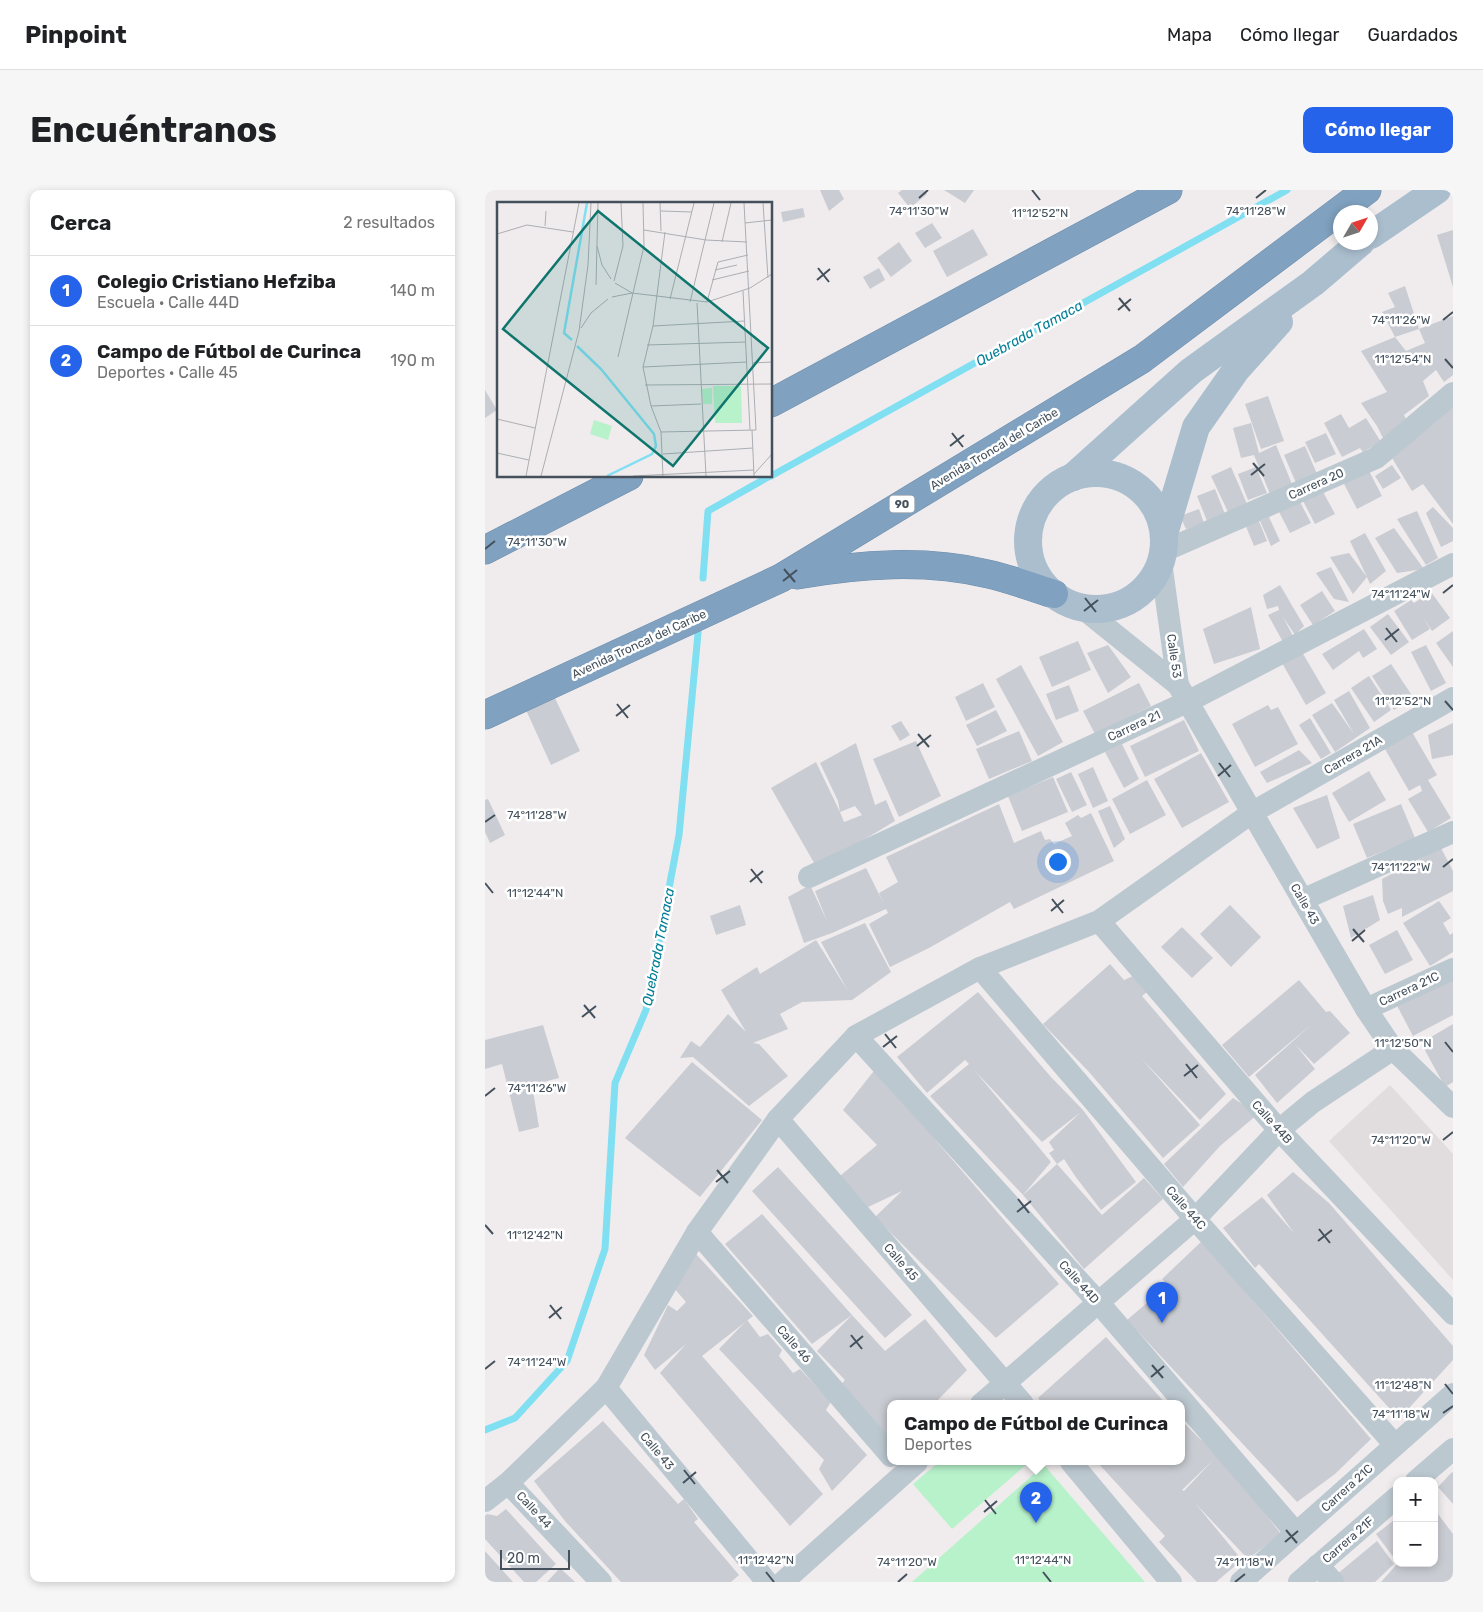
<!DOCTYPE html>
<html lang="es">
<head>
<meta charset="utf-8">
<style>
  body { margin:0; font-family:Rubik,sans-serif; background:#f6f6f6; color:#202124 }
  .controls { position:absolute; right:15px; bottom:15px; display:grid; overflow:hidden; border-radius:10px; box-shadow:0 2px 8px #0003 }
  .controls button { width:45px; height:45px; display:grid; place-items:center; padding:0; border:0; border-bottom:1px solid #e0e0e0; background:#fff; color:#202124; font:25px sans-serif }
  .compass { position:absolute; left:848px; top:15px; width:45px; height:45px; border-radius:50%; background:#fff; box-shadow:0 2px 8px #0003; rotate:51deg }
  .scale { position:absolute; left:15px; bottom:12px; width:70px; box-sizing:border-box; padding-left:5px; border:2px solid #44515c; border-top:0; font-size:14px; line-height:18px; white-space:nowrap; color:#44515c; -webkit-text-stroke:4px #fff; paint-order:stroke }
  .you { position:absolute; left:572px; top:671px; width:18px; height:18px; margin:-12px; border:4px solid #fff; border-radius:50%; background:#1a73e8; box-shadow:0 0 0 8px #1a73e833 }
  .badge { display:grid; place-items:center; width:32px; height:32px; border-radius:50%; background:#2563eb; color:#fff; font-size:16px; font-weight:700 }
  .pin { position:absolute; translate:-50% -41px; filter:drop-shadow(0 1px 2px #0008) }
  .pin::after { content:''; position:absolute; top:26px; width:18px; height:15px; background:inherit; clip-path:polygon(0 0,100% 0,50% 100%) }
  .popup { position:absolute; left:402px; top:1210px; width:298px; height:65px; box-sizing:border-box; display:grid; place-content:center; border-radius:10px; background:#fff; filter:drop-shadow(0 1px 4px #0005); font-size:16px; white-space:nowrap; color:#757577 }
  .popup b { font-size:19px; color:#202124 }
  .popup::after { content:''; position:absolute; left:50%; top:100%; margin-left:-10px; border:10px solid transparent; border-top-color:#fff }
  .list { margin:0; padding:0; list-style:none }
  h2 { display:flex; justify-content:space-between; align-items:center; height:65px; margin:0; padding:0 20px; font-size:21px }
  h2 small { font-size:16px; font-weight:400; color:#757577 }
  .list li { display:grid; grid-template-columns:32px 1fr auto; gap:15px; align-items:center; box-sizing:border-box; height:70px; padding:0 20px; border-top:1px solid #e0e0e0 }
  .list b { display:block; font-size:19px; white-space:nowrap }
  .list p { margin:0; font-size:16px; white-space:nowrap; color:#757577 }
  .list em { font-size:16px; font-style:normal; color:#757577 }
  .map { position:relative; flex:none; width:968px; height:1392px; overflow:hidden; border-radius:10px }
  header { display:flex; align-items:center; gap:30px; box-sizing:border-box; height:70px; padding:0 25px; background:#fff; border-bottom:1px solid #e0e0e0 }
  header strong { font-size:24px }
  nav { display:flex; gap:28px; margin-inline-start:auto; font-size:18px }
  .intro { display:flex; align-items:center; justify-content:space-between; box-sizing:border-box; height:120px; padding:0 30px }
  h1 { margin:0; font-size:35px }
  .button { padding:12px 22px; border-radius:10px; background:#2563eb; color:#fff; font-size:18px; font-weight:700 }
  main { display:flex; gap:30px; padding:0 30px }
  aside { flex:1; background:#fff; border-radius:10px; box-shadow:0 2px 8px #0003 }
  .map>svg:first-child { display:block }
</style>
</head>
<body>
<header>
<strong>Pinpoint</strong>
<nav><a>Mapa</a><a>Cómo llegar</a><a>Guardados</a></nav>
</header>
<div class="intro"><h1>Encuéntranos</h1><a class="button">Cómo llegar</a></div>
<main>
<aside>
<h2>Cerca<small>2 resultados</small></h2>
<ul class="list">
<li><span class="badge">1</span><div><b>Colegio Cristiano Hefziba</b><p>Escuela · Calle 44D</p></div><em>140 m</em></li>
<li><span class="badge">2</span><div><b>Campo de Fútbol de Curinca</b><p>Deportes · Calle 45</p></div><em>190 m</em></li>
</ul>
</aside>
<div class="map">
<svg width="968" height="1392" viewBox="0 0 968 1392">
  <rect width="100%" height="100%" fill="#f0eced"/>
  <!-- education -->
  <polygon fill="#e1dddf" points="905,895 968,964 968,1090 844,951"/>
  <!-- green -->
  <g fill="#b7f2cb">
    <polygon points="454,1272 539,1272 542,1274 467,1339 428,1294"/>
    <polygon points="559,1275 660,1392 427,1392"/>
  </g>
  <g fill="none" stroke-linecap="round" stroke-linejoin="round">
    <!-- stream -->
    <g stroke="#81dff2" stroke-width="7">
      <polyline points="286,286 802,0"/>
      <polyline points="218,388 223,321 285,286"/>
      <polyline points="0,1240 30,1228 82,1171 120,1059 130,893 161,820 194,645 214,433"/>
    </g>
  </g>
  <!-- building -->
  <g fill="#c9ccd2" fill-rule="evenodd">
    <polygon points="335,0 354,0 359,9 344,21"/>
    <polygon points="417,0 439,0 442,4 425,18 413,3"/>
    <polygon points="459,0 489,0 480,13"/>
    <polygon points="318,18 320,27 298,32 296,22"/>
    <polygon points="447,33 457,48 440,58 430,43"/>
    <polygon points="488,39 503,65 462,87 448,61"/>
    <polygon points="968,40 968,97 952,45"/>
    <polygon points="414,52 427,71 406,87 392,68"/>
    <polygon points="394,78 400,90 385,99 378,87"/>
    <polygon points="920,96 934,139 910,147 897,122 910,117 903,103"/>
    <polygon points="968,126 968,185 959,192 951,180 938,191 944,206 919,225 924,236 901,254 892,236 876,213 902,202 876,161 910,147 921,161 940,153 934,139"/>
    <polygon points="0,200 12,220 0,228"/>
    <polygon points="783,206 799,251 776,259 760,214"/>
    <polygon points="968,210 968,334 938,294 927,301 904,263"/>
    <polygon points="856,224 864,238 881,228 896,252 878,262 875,258 857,267 839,233"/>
    <polygon points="766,233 774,263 791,255 807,294 785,304 769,265 756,268 748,238"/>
    <polygon points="841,243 851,264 830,273 820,252"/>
    <polygon points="820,256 832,284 811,293 799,265"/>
    <polygon points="907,275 916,288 898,299 890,286"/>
    <polygon points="746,277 762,314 743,322 726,286"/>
    <polygon points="771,277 782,303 763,310 753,284"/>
    <polygon points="882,277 897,306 872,319 857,290"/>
    <polygon points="836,298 850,324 830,334 817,309"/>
    <polygon points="730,299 740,324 722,331 712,306"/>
    <polygon points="814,310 826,333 805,343 793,320"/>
    <polygon points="948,317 968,338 968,351 956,357 941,323"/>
    <polygon points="714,319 719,333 701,339 695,326"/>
    <polygon points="932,321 953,368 941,375 912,329"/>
    <polygon points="784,327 795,351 786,356 775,331"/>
    <polygon points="773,329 782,351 769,356 760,334"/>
    <polygon points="909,338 939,379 912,383 890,348"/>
    <polygon points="880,343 901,381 885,394 882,387 868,404 845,367 864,363 882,387 865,351"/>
    <polygon points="846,377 864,412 849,409 831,383"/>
    <polygon points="795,395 819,436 810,445 798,427 808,446 798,452 783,425 794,420 793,416 782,419 778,405"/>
    <polygon points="837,401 850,421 828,435 815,415"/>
    <polygon points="946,402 965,428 947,441 938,427 945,439 927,450 909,421 926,410 929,413"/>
    <polygon points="766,417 775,459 729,474 718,439"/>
    <polygon points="903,424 924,452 906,465 885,437"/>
    <polygon points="879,439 892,459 878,468 874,461 848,480 837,464"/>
    <polygon points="968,441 968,477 951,453"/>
    <polygon points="593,451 606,480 567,497 554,467"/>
    <polygon points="623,455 646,487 623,503 602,463"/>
    <polygon points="941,455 961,493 946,501 926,462"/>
    <polygon points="817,462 841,503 821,515 797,473"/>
    <polygon points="906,474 928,507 909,520 887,486"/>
    <polygon points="536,475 578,552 553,566 511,489"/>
    <polygon points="884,486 906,520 889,532 866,498"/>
    <polygon points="498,493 510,517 481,531 470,507"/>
    <polygon points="654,493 666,516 610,544 598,521"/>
    <polygon points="584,495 594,521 571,530 561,504"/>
    <polygon points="864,501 885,538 850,562 827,525 847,513 869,544 849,510"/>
    <polygon points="69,506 95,561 66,575 41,520"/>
    <polygon points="783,515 786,520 793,517 813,554 770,577 747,534"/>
    <polygon points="511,520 522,541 492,556 481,535"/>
    <polygon points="825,528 846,563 836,569 814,535"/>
    <polygon points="699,530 714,561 660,587 645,556"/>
    <polygon points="416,531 425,545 415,551 406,536"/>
    <polygon points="968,533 968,565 947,569 943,545"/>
    <polygon points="534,541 547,571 504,589 491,559"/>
    <polygon points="927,542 952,585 943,590 966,628 943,642 923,609 937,601 935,595 924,601 900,559"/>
    <polygon points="431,551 456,606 414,627 388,569"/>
    <path d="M371,553L390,615L401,610L410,631L332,678L286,598L331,572L355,622L353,611L335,573ZM370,616L377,625L359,632L355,622Z"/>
    <polygon points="637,554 654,589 639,598 620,562"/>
    <polygon points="814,560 827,573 782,593 775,582"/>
    <polygon points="716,563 744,612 697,638 669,589"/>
    <polygon points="608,577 623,611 608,618 593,584"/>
    <polygon points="884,581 901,610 864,632 847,603"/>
    <polygon points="586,582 602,615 587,622 571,589"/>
    <polygon points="568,587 583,622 537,641 523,606"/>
    <polygon points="662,590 681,625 645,644 627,609"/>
    <polygon points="842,605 855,648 832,659 808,618"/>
    <polygon points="3,609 20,645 5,653 0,642 0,610"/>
    <polygon points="514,614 529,653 556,641 560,650 565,649 569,654 587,646 580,633 593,625 596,628 606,623 629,671 529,719 525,712 444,758 405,777 384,734 403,723 401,719 347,743 319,753 303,707 325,695 342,731 330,701 381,678 399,714 394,703 413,692 401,667"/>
    <polygon points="916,614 930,648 882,668 868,634"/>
    <polygon points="625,616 640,649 629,658 613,621"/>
    <polygon points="956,658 968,681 968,701 917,727 917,718 903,724 898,711 897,689"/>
    <polygon points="888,705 895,730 866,748 858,716"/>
    <polygon points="954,711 966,728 958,733 965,745 968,743 968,762 945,776 918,733"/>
    <polygon points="255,715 261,735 231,745 225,726"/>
    <polygon points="745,715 776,747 746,777 715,744"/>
    <polygon points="380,733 406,782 367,810 317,812 295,824 303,839 268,853 274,854 303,886 264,916 208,867 195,868 206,851 215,857 243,824 261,842 236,800 272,777 275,784 331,750 363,801 336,752"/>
    <polygon points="697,737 728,768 707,788 676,757"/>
    <polygon points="912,740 928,770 900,784 884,755"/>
    <polygon points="625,774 639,790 648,786 662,802 657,806 741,904 715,930 656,868 715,935 678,968 604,882 558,834"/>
    <polygon points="968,780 968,825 928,846 909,810"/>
    <polygon points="814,790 841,822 845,821 865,843 829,874 810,854 830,879 792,913 770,885 827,834 764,887 737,855"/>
    <polygon points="493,802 566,887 598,920 651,992 616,1020 590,986 579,969 572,974 617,1025 659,988 678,1009 599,1079 538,1005 572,974 564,963 569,960 564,952 596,922 557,952 490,881 566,972 538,1005 445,906 484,874 480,870 442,903 412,867"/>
    <polygon points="968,834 968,892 960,897 936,853"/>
    <polygon points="58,835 74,888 47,895 54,937 34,942 17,874 0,879 0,850"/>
    <polygon points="207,872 277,930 215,1007 140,948"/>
    <polygon points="392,877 454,954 574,1094 511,1148 390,1027 417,1001 383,1017 355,986 392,955 358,920"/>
    <polygon points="748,908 773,924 735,956 698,997 679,974"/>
    <polygon points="293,977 427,1125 400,1148 267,1001"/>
    <polygon points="808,982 844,1013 968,1156 968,1170 914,1229 774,1074 770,1078 738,1038 777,1007 809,1043 782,1005"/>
    <polygon points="277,1024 367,1125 327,1154 240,1054"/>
    <polygon points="717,1051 886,1249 850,1284 812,1312 642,1130 683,1095 677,1089"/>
    <polygon points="211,1064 268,1126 217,1166 338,1304 305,1336 175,1183 201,1154 170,1180 159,1165 183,1115 192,1121 201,1112 188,1097"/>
    <polygon points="367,1125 400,1161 440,1129 482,1180 449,1214 406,1214 406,1253 355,1196 360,1190 332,1161"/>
    <polygon points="262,1130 275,1147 283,1144 297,1160 294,1166 308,1183 315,1179 346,1212 341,1220 382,1265 347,1301 334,1279 339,1270 234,1159"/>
    <polygon points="621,1147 681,1214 558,1214 553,1208"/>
    <path d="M696,1230L716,1250L721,1248L796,1344L763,1369L710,1313L757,1370L731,1392H712L674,1352L680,1346L612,1272H696ZM728,1270L699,1301L697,1300Z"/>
    <polygon points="118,1231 193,1314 199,1309 213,1329 209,1332 254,1385 246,1392 136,1392 80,1331 49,1291"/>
    <polygon points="967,1282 968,1283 968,1314 953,1297"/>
    <polygon points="21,1319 71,1374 51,1392 39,1392 0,1349 0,1326 2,1324 12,1326"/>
    <polygon points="953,1324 968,1344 968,1392 896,1392 913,1373 949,1373 949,1327"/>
    <polygon points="912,1328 912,1372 891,1344"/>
    <polygon points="892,1351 909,1374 890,1392 856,1392 851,1385"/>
    <polygon points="0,1361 28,1392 0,1392"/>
    <polygon points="75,1378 90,1392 62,1392"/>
  </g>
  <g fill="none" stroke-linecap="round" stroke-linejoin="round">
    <!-- highway casing -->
    <g stroke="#6c8dac" stroke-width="29">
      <g id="highway">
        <polyline points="286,213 683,0"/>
        <polyline points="0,360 144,286"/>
        <path d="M312,385C375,374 440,369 503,384C525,389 547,397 569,404"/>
        <polyline points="0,525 296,388 657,169 882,0"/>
      </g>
    </g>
    <!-- minor -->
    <g stroke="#bcc8d0" stroke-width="22">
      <polyline points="679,361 891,268 968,203"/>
      <polyline points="676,372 693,495"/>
      <polyline points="596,417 693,495 881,819 908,859 968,917"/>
      <polyline points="324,687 704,511 968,374"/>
      <polyline points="817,710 968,642"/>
      <polyline points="614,731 794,940 968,1124"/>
      <polyline points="495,778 710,1029 910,1255"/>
      <polyline points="881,819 968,779"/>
      <polyline points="371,846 613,1112 811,1343"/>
      <polyline points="293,929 538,1214"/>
      <polyline points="212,1042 406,1266"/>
      <polyline points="121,1198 282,1392"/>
      <polyline points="496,1214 710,1029 794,940 828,912 908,859"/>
      <polyline points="586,1272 686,1392"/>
      <polyline points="931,1291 968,1259"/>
      <polyline points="23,1293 116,1392"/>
      <polyline points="0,1311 23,1293 121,1198 212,1042 293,929 371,846 495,778 614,731 768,622 968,508"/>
      <polyline points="833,1375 848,1392"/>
      <polyline points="298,1392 432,1272"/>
      <polyline points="756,1392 968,1204"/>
      <polyline points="814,1392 912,1307"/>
    </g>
    <!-- major -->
    <g stroke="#aabece" stroke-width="28">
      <polyline points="886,45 952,0"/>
      <circle cx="611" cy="351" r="68"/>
      <polyline points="588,287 706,181 828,93 876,52"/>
      <polyline points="679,344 711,237 751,180 794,132"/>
    </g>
    <!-- highway -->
    <use href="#highway" stroke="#80a2c0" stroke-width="28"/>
  </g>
  <!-- ticks -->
  <path fill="none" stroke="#44515c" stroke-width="2" d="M547,0L555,10M434,8L443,0M771,8L781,0M333,78L344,92M332,90L345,79M634,108L645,121M633,120L646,109M958,130L968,122M960,169L968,178M467,243L478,257M465,256L479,245M768,273L779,286M766,285L780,274M0,359L10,351M299,379L310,392M298,391L312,380M958,403L968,395M600,408L611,422M599,421L613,410M901,438L912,452M900,450L914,439M960,511L968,520M132,514L143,528M131,526L145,515M433,544L444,557M432,556L446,545M734,573L745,587M733,586L746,575M0,632L10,625M958,677L968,669M266,679L277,693M265,692L278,681M0,693L8,703M567,709L578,723M566,721L579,710M868,739L879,752M867,751L880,740M99,815L110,828M97,827L111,816M400,844L411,858M960,852L968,862M398,857L412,846M701,874L712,888M699,886L713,875M0,906L10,898M958,950L968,942M232,980L243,993M231,992L245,981M533,1009L544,1023M532,1022L546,1011M0,1035L8,1044M834,1039L845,1053M833,1051L847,1040M65,1115L76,1129M64,1128L77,1117M366,1145L377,1159M365,1157L378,1146M667,1175L678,1188M0,1179L10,1171M666,1187L679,1176M960,1194L968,1204M958,1223L968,1216M199,1280L210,1294M198,1293L211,1282M500,1310L511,1324M499,1322L512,1311M801,1340L812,1353M800,1352L813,1341M281,1382L289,1392M558,1382L566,1392M413,1392L422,1384M750,1392L760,1384"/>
  <g text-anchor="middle" stroke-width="5" stroke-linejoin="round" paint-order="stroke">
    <!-- shield labels -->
    <rect fill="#fff" stroke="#7c858d" stroke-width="1" x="404.5" y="305.5" width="25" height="17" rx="4"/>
    <g font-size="11" font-weight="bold" fill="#44515c">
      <text x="417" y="318">90</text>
    </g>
    <!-- street labels -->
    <g font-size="12" fill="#44515c" stroke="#fff">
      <text transform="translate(509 259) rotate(-31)" y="4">Avenida Troncal del Caribe</text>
      <text transform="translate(831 294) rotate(-24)" y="4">Carrera 20</text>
      <text transform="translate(154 454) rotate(-25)" y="4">Avenida Troncal del Caribe</text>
      <text transform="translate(689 466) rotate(82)" y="4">Calle 53</text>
      <text transform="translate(649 536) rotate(-25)" y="4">Carrera 21</text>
      <text transform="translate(868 565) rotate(-30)" y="4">Carrera 21A</text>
      <text transform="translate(820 714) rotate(60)" y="4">Calle 43</text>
      <text transform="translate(924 799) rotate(-25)" y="4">Carrera 21C</text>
      <text transform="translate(787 932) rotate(48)" y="4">Calle 44B</text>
      <text transform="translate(701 1018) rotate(49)" y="4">Calle 44C</text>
      <text transform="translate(416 1072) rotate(49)" y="4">Calle 45</text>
      <text transform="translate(594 1092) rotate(48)" y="4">Calle 44D</text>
      <text transform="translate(309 1154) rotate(49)" y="4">Calle 46</text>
      <text transform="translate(172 1261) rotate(50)" y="4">Calle 43</text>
      <text transform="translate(862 1298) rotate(-42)" y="4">Carrera 21C</text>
      <text transform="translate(49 1320) rotate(47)" y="4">Calle 44</text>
      <text transform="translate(863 1350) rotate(-41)" y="4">Carrera 21F</text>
    </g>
    <!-- water labels -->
    <g font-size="14" font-style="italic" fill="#047f98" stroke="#fff">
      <text transform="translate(544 143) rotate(-29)" y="5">Quebrada Tamaca</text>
      <text transform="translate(173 757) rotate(-79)" y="5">Quebrada Tamaca</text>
    </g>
  </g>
  <!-- overview -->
  <g transform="translate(12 12)">
    <rect width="275" height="275" fill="#f0eced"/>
    <path d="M216,184H244L245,221H218ZM215,186V202H206L205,187ZM97,218L115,224L111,238L93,232Z" fill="#b7f2cb"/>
    <path fill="none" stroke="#81dff2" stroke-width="2.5" d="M75,138L67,131L90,1M80,144L104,167L157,232L159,244L155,252L110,274"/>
    <path fill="none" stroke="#abaeb3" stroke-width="1" d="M163,1L164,29M266,1L271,76M164,9L195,10M248,21L275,18M48,24L49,9M147,28L209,38L250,40M0,32L30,23L76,30M225,40L234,1M100,44L105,63L114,77M218,68L240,63M215,78L252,69M117,79L126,44L124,1M118,81L135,91M99,83L101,1M246,89L253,228M115,95L135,91L210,100L253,86L275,72M173,97L197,1M193,100L217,1M210,100L221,60L251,53M200,101L209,274M156,124L248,119M84,126L94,111L111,97M150,143L249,140M121,155L147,44L146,1M256,161L275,160M146,165L250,160M148,183L275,182M154,204L204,202M0,217L38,226M255,228L257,274M164,230L259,228L247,1M0,251L32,258M166,252L256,246M257,272L275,252M29,274L82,1M44,274L82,129L91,63L94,1M136,274L257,268M166,274L164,230L154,204L146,165L156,124L168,30"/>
    <path fill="#0f766e" fill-opacity="0.15" stroke="#0f766e" stroke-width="2.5" d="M101,9L271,146L176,264L6,127Z"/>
    <rect width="275" height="275" fill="none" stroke="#44515c" stroke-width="2.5"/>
  </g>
  <g font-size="12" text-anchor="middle" fill="#44515c" stroke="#fff" stroke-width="5" stroke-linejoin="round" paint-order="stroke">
    <text x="434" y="25">74°11'30"W</text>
    <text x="771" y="25">74°11'28"W</text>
    <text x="555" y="27">11°12'52"N</text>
    <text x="916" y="134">74°11'26"W</text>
    <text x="918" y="173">11°12'54"N</text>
    <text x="52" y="356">74°11'30"W</text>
    <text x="916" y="408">74°11'24"W</text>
    <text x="918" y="515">11°12'52"N</text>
    <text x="52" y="629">74°11'28"W</text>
    <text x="916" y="681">74°11'22"W</text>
    <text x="50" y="707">11°12'44"N</text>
    <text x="918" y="857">11°12'50"N</text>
    <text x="52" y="902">74°11'26"W</text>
    <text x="916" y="954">74°11'20"W</text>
    <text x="50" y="1049">11°12'42"N</text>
    <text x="52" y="1176">74°11'24"W</text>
    <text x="918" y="1199">11°12'48"N</text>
    <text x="916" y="1228">74°11'18"W</text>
    <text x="281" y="1374">11°12'42"N</text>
    <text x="558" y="1374">11°12'44"N</text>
    <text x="422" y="1376">74°11'20"W</text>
    <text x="760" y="1376">74°11'18"W</text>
  </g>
</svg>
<div class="controls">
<button>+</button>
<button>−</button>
</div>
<svg class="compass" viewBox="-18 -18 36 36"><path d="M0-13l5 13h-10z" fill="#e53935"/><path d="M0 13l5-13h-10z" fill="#757577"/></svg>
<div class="scale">20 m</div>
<div class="you"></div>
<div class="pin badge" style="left:677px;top:1133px">1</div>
<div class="pin badge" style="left:551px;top:1333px">2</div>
<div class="popup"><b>Campo de Fútbol de Curinca</b>Deportes</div>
</div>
</main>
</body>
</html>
